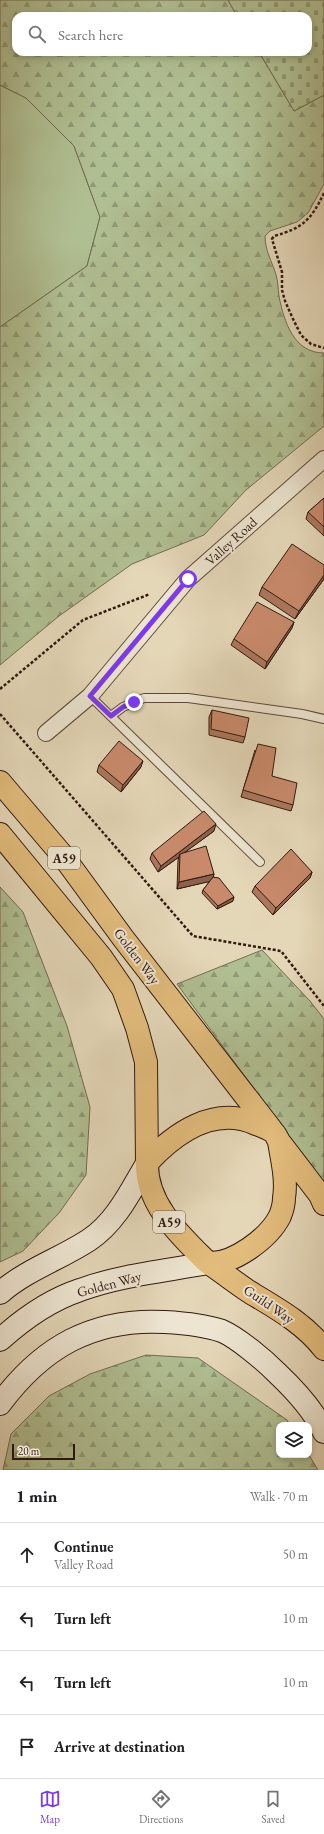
<!DOCTYPE html>
<html lang="en">
<head>
<meta charset="utf-8">
<style>
  body { margin:0; font-family:"EB Garamond",serif; background:#f6f6f6; color:#202124 }
  .controls { position:absolute; right:12px; bottom:12px; display:grid; overflow:hidden; border-radius:8px; box-shadow:0 2px 6px #0003 }
  .controls button { width:36px; height:36px; display:grid; place-items:center; padding:0; border:0; border-bottom:1px solid #e0e0e0; background:#fff; color:#202124; font:20px sans-serif }
  .scale { position:absolute; left:12px; bottom:10px; width:63px; box-sizing:border-box; padding-left:4px; border:2px solid #311910; border-top:0; font-size:11px; line-height:14px; white-space:nowrap; color:#311910; -webkit-text-stroke:3px #ede5d1; paint-order:stroke }
  .stop { position:absolute; width:12px; height:12px; margin:-9px; border:3px solid #7c3aed; border-radius:50%; background:#fff }
  .stop.end { background:#7c3aed; border-color:#fff; box-shadow:0 1px 4px #0008 }
  .list { margin:0; padding:0; list-style:none }
  h2 { display:flex; justify-content:space-between; align-items:center; height:52px; margin:0; padding:0 16px; font-size:17px }
  h2 small { font-size:13px; font-weight:400; color:#757577 }
  .list li { display:grid; grid-template-columns:26px 1fr auto; gap:12px; align-items:center; box-sizing:border-box; height:64px; padding:0 16px; border-top:1px solid #e0e0e0 }
  .list b { display:block; font-size:15px; white-space:nowrap }
  .list p { margin:0; font-size:13px; white-space:nowrap; color:#757577 }
  .list em { font-size:13px; font-style:normal; color:#757577 }
  .icon { flex:none; width:22px; height:22px; fill:none; stroke:currentColor; stroke-width:2; stroke-linecap:round; stroke-linejoin:round }
  .map { position:relative; flex:none; width:324px; height:1470px; overflow:hidden }
  .search { position:absolute; background:#fff; box-shadow:0 2px 6px #0003; left:12px; right:12px; top:12px; height:44px; display:flex; align-items:center; gap:10px; box-sizing:border-box; padding:0 14px; border-radius:12px; color:#757577; font-size:15px }
  .sheet { height:308px; background:#fff }
  nav { display:flex; justify-content:space-around; align-items:center; box-sizing:border-box; height:56px; border-top:1px solid #e0e0e0; background:#fff; font-size:11px; color:#757577 }
  nav a { display:grid; justify-items:center; gap:2px }
  nav .on { color:#7c3aed }
  .map>svg:first-child { display:block }
</style>
</head>
<body>
<div class="map">
<svg width="324" height="1470" viewBox="0 0 324 1470">
  <defs>
    <pattern id="forest-firs" width="22" height="20" patternUnits="userSpaceOnUse"><rect width="22" height="20" fill="#b0bf92"/><path d="M5 1l3.5 6h-7zM16 11l3.5 6h-7z" fill="#909a76"/></pattern>
    <pattern id="cemetery-stones" width="16" height="16" patternUnits="userSpaceOnUse"><rect width="16" height="16" fill="#b0bf92"/><path d="M2 7V4a2 2 0 0 1 4 0v3zM10 15v-3a2 2 0 0 1 4 0v3z" fill="#909a76"/></pattern>
  </defs>
  <rect width="100%" height="100%" fill="#e4d7b8"/>
  <filter id="stains"><feTurbulence type="fractalNoise" baseFrequency=".005" numOctaves="4"/><feColorMatrix values="0 0 0 0 .2 0 0 0 0 .09 0 0 0 0 .02 0 0 0 .5 -.17"/></filter>
  <radialGradient id="worn" r=".72"><stop offset=".6" stop-color="#630" stop-opacity="0"/><stop offset="1" stop-color="#630" stop-opacity=".3"/></radialGradient>
  <!-- green -->
  <polygon fill="#b0bf92" stroke="#706c51" points="0,85 26,98 74,146 100,217 87,266 0,327"/>
  <!-- forest -->
  <g fill="url(#forest-firs)" stroke="#706c51">
    <path d="M0,0H228L237,16H16V52H259L294,111L324,95V184L308,213L297,222L270,231L265,236C265,251 272,261 276,275C278,281 278,289 279,296C284,322 294,353 324,353V426L246,490L204,535L132,564L59,616L0,665V327L87,266L100,217L74,146L26,98L0,85Z"/>
    <polygon points="0,887 23,912 67,1026 90,1107 86,1175 59,1213 23,1251 0,1262"/>
    <polygon points="262,950 310,1001 324,1019 324,1184 177,984"/>
    <polygon points="146,1355 198,1358 287,1420 290,1425 279,1425 279,1455 309,1455 318,1470 3,1470 11,1434 49,1396 90,1374"/>
  </g>
  <!-- cemetery -->
  <polygon fill="url(#cemetery-stones)" stroke="#706c51" points="228,0 324,0 324,95 294,111 259,52 308,52 308,16 237,16"/>
  <g fill="none" stroke-linecap="round" stroke-linejoin="round">
    <!-- lane casing -->
    <g stroke="#5e483a" stroke-width="10">
      <g id="lane">
        <polyline points="90,696 260,862"/>
        <polyline points="111,716 123,707 144,698 188,698 302,714 324,719"/>
      </g>
    </g>
    <!-- street casing -->
    <g stroke="#5e483a" stroke-width="18">
      <polyline id="street" points="46,733 90,696 188,579 324,459"/>
    </g>
    <!-- secondary casing -->
    <g stroke="#311910" stroke-width="24">
      <g id="secondary">
        <path d="M0,1293C26,1270 60,1259 89,1240C116,1222 130,1192 146,1165"/>
        <path d="M0,1340C23,1319 50,1300 80,1290C121,1275 165,1271 208,1263"/>
        <path d="M0,1404C42,1347 93,1318 165,1322C183,1323 204,1325 222,1331C238,1338 264,1360 277,1373C295,1390 313,1409 324,1432"/>
      </g>
    </g>
    <!-- highway casing -->
    <g stroke="#311910" stroke-width="24">
      <g id="highway">
        <polyline points="0,782 63,856 123,938 271,1129"/>
        <polyline points="0,834 101,957 123,989 137,1028 146,1062 147,1163"/>
        <path d="M279,1142C282,1160 287,1180 284,1198C284,1203 282,1211 280,1216C269,1238 233,1265 208,1263C181,1236 146,1205 147,1163C174,1134 214,1105 256,1124C261,1126 268,1128 273,1132C276,1134 278,1141 281,1144C294,1161 307,1178 320,1195L324,1204"/>
        <path d="M210,1264C223,1273 235,1282 248,1291C276,1308 304,1323 324,1349"/>
      </g>
    </g>
    <!-- path -->
    <g stroke="#311910" stroke-width="2.5" stroke-dasharray="3 2" stroke-linecap="butt">
      <path d="M324,193C311,220 303,228 274,236L272,239L282,272V290L285,301L293,319L301,335L311,344L324,348"/>
      <polyline points="0,689 83,620 150,594"/>
      <polyline points="0,714 193,936 281,951 324,1006"/>
    </g>
    <!-- lane -->
    <use href="#lane" stroke="#ede5d1" stroke-width="8"/>
    <!-- street -->
    <use href="#street" stroke="#ede5d1" stroke-width="16"/>
    <!-- secondary -->
    <use href="#secondary" stroke="#ede5d1" stroke-width="22"/>
    <!-- highway -->
    <use href="#highway" stroke="#e2bc7c" stroke-width="22"/>
  </g>
  <!-- wall -->
  <g fill="#ac775c" stroke="#311910">
    <polygon points="324,498 324,536 306,519 308,512"/>
    <polygon points="324,565 324,579 295,619 259,595 262,587"/>
    <polygon points="294,622 292,628 265,669 231,645 234,639"/>
    <polygon points="212,710 245,737 243,743 209,735 209,717"/>
    <polygon points="255,750 272,776 293,805 291,811 241,797"/>
    <polygon points="99,765 141,767 121,792 97,772"/>
    <polygon points="214,831 185,852 214,874 213,877 233,901 217,909 202,893 203,890 210,881 177,889 178,860 179,857 158,872 150,859 152,853"/>
    <polygon points="312,872 310,878 273,915 252,892 255,886"/>
  </g>
  <!-- shaded-wall -->
  <g fill="#8c614b" stroke="#311910">
    <polygon points="324,575 324,579 295,619 299,611"/>
    <polygon points="294,622 292,628 265,669 267,662"/>
    <polygon points="143,761 141,767 121,792 123,785"/>
    <polygon points="216,824 214,831 180,856 180,854 179,857 158,872 161,866"/>
    <polygon points="312,872 310,878 273,915 276,908"/>
    <polygon points="214,874 212,881 177,889 179,882"/>
    <polygon points="234,897 233,901 217,909 218,906"/>
  </g>
  <!-- building -->
  <g fill="#c88a6b" stroke="#311910">
    <polygon points="324,498 324,527 308,512"/>
    <polygon points="292,544 324,565 324,575 299,611 262,587"/>
    <polygon points="257,602 294,622 267,662 234,639"/>
    <polygon points="212,710 249,718 245,737 211,729"/>
    <polygon points="119,741 143,761 123,785 99,765"/>
    <polygon points="258,744 276,748 272,776 297,783 293,805 243,790"/>
    <polygon points="204,811 216,824 161,866 152,853"/>
    <polygon points="206,846 214,874 179,882 180,854"/>
    <polygon points="291,849 312,872 276,908 255,886"/>
    <polygon points="213,877 219,878 234,897 218,906 203,890"/>
  </g>
  <g fill="none" stroke-linecap="round" stroke-linejoin="round">
    <!-- route -->
    <polyline stroke="#7c3aed" stroke-width="5" points="134,702 123,707 111,716 90,696 188,579"/>
  </g>
  <g text-anchor="middle" stroke-width="4" stroke-linejoin="round" paint-order="stroke">
    <!-- shield labels -->
    <g fill="#ede5d1" stroke="#69564a" stroke-width="1">
      <rect x="48" y="847" width="32" height="22" rx="3"/>
      <rect x="153" y="1211" width="32" height="22" rx="3"/>
    </g>
    <g font-size="13" font-weight="bold" fill="#311910">
      <text x="64" y="863">A59</text>
      <text x="169" y="1227">A59</text>
    </g>
    <!-- street labels -->
    <g font-size="14" fill="#311910" stroke="#ede5d1">
      <text transform="translate(231 541) rotate(-42)" y="5">Valley Road</text>
      <text transform="translate(137 956) rotate(53)" y="5">Golden Way</text>
      <text transform="translate(109 1284) rotate(-15)" y="5">Golden Way</text>
      <text transform="translate(269 1304) rotate(34)" y="5">Guild Way</text>
    </g>
  </g>
  <rect width="100%" height="100%" filter="url(#stains)"/>
  <rect width="100%" height="100%" fill="url(#worn)"/>
</svg>
<div class="controls">
<button><svg class="icon" aria-label="layers" viewBox="0 0 24 24"><path d="M12 4l9 5-9 5-9-5zM3 14l9 5 9-5"/></svg></button>
</div>
<div class="scale">20 m</div>
<div class="stop" style="left:188px;top:579px"></div>
<div class="stop end" style="left:134px;top:702px"></div>
<div class="search"><svg class="icon" aria-label="search" viewBox="0 0 24 24"><circle cx="10" cy="10" r="6"/><path d="M15 15l6 6"/></svg>Search here</div>
</div>
<section class="sheet">
<h2>1 min<small>Walk · 70 m</small></h2>
<ul class="list">
<li><svg class="icon" aria-label="ahead" viewBox="0 0 24 24"><path d="M12 20V5M6 11l6-6 6 6"/></svg><div><b>Continue</b><p>Valley Road</p></div><em>50 m</em></li>
<li><svg class="icon" aria-label="left" viewBox="0 0 24 24"><path d="M17 20v-9H6M10 6l-5 5 5 5"/></svg><div><b>Turn left</b></div><em>10 m</em></li>
<li><svg class="icon" aria-label="left" viewBox="0 0 24 24"><path d="M17 20v-9H6M10 6l-5 5 5 5"/></svg><div><b>Turn left</b></div><em>10 m</em></li>
<li><svg class="icon" aria-label="arrive" viewBox="0 0 24 24"><path d="M6 21V4h12l-3 4 3 4H6"/></svg><div><b>Arrive at destination</b></div></li>
</ul>
</section>
<nav>
<a class="on"><svg class="icon" aria-label="map" viewBox="0 0 24 24"><path d="M3 6l6-2 6 2 6-2v14l-6 2-6-2-6 2zM9 4v14M15 6v14"/></svg>Map</a>
<a><svg class="icon" aria-label="directions" viewBox="0 0 24 24"><path d="M12 3l9 9-9 9-9-9zM9 14v-3h6M13 9l2 2-2 2"/></svg>Directions</a>
<a><svg class="icon" aria-label="saved" viewBox="0 0 24 24"><path d="M7 4h10v16l-5-4-5 4z"/></svg>Saved</a>
</nav>
</body>
</html>
